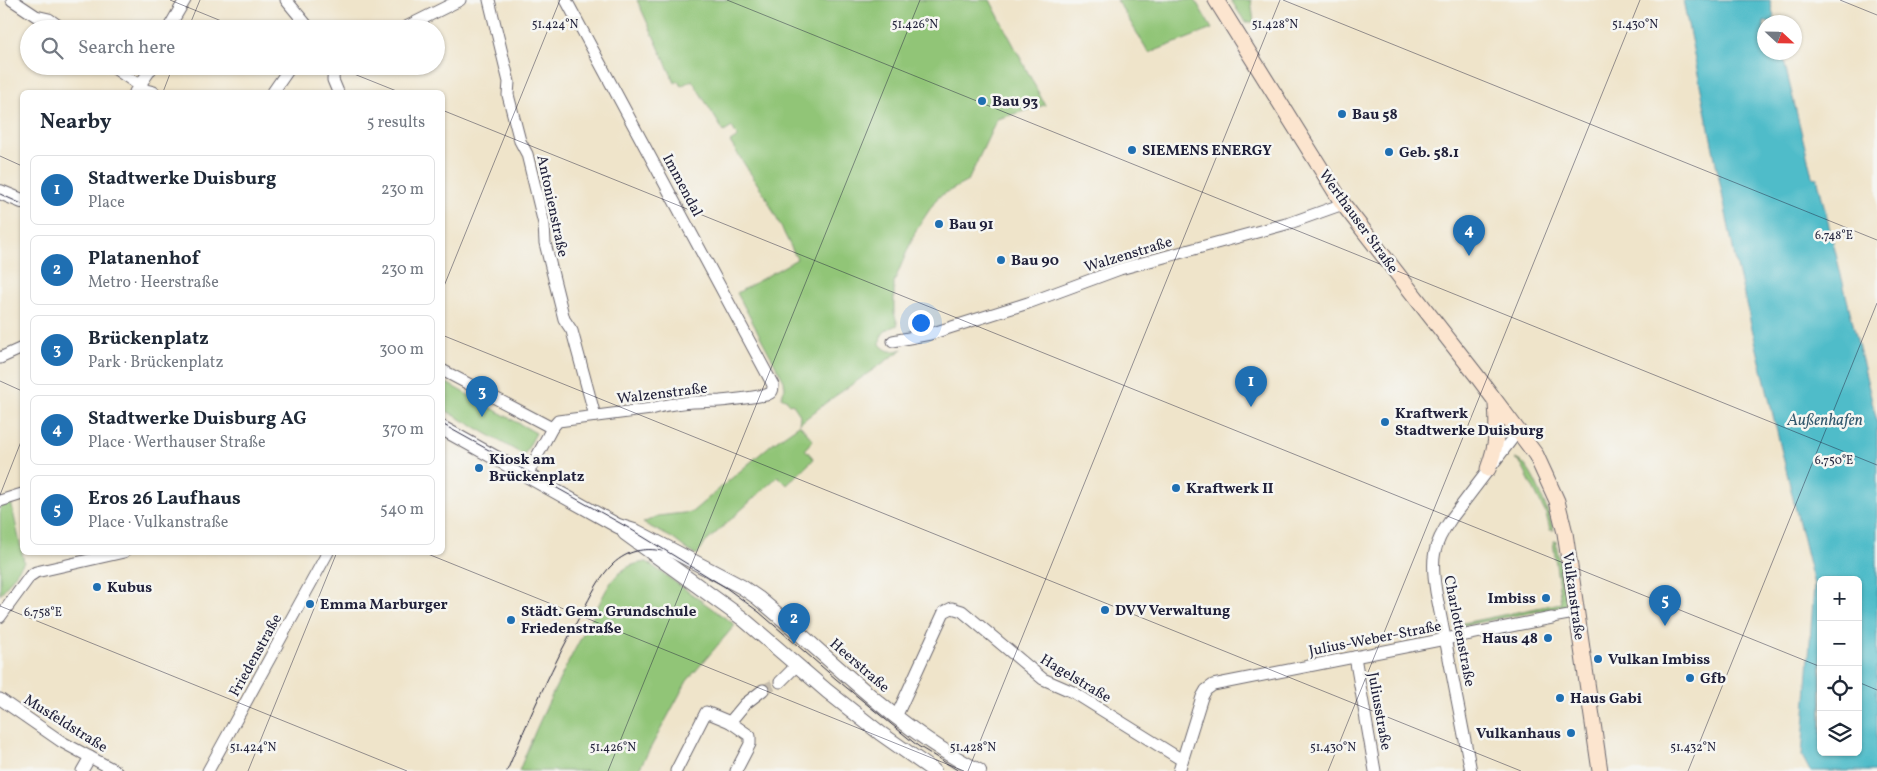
<!DOCTYPE html>
<html lang="en">
<head>
<meta charset="utf-8">
<style>
  body { margin:0; font-family:Vollkorn,serif; background:#f6f6f7; color:#1f2937 }
  .controls { position:absolute; right:15px; bottom:15px; display:grid; overflow:hidden; border-radius:8px; box-shadow:0 1px 4px #0004 }
  .controls button { width:45px; height:45px; display:grid; place-items:center; padding:0; border:0; border-bottom:1px solid #e0e1e3; background:#fff; color:#1f2937; font:25px sans-serif }
  .compass { position:absolute; left:1757px; top:15px; width:45px; height:45px; border-radius:50%; background:#fff; box-shadow:0 1px 4px #0004; rotate:112deg }
  .you { position:absolute; left:920px; top:322px; width:18px; height:18px; margin:-12px; border:4px solid #fff; border-radius:50%; background:#1a73e8; box-shadow:0 0 0 8px #1a73e833 }
  .badge { display:grid; place-items:center; width:32px; height:32px; border-radius:50%; background:#1f6fb2; color:#fff; font-size:16px; font-weight:700 }
  .pin { position:absolute; translate:-50% -41px; filter:drop-shadow(0 1px 2px #0008) }
  .pin::after { content:''; position:absolute; top:26px; width:18px; height:15px; background:inherit; clip-path:polygon(0 0,100% 0,50% 100%) }
  .list { margin:0; padding:0; list-style:none }
  h2 { display:flex; justify-content:space-between; align-items:center; height:65px; margin:0; padding:0 20px; font-size:21px }
  h2 small { font-size:16px; font-weight:400; color:#747a83 }
  .list li { display:grid; grid-template-columns:32px 1fr auto; gap:15px; align-items:center; box-sizing:border-box; height:70px; margin:0 10px 10px; padding:0 10px; border:1px solid #e0e1e3; border-radius:8px }
  .list b { display:block; font-size:19px; white-space:nowrap }
  .list p { margin:0; font-size:16px; white-space:nowrap; color:#747a83 }
  .list em { font-size:16px; font-style:normal; color:#747a83 }
  .icon { flex:none; width:28px; height:28px; fill:none; stroke:currentColor; stroke-width:2; stroke-linecap:round; stroke-linejoin:round }
  .map { position:relative; flex:none; width:1877px; height:771px; overflow:hidden }
  .search { position:absolute; background:#fff; box-shadow:0 1px 4px #0004; left:20px; top:20px; width:425px; height:55px; display:flex; align-items:center; gap:12px; box-sizing:border-box; padding:0 18px; border-radius:28px; color:#747a83; font-size:19px }
  .panel { position:absolute; background:#fff; box-shadow:0 1px 4px #0004; left:20px; top:90px; width:425px; height:465px; border-radius:8px }
  .map>svg:first-child { display:block }
</style>
</head>
<body>
<div class="map">
<svg width="1877" height="771" viewBox="0 0 1877 771">
  <rect width="100%" height="100%" fill="#f6f6f2"/>
  <filter id="ink" filterUnits="userSpaceOnUse"><feTurbulence type="fractalNoise" baseFrequency=".02" numOctaves="2"/><feDisplacementMap in="SourceGraphic" scale="10" xChannelSelector="R" yChannelSelector="G"/><feConvolveMatrix kernelMatrix="1 2 1 2 8 2 1 2 1" color-interpolation-filters="sRGB"/></filter>
  <filter id="wash" filterUnits="userSpaceOnUse"><feTurbulence type="fractalNoise" baseFrequency=".0096" numOctaves="4" result="noise"/><feDisplacementMap in="SourceGraphic" scale="20" xChannelSelector="R" yChannelSelector="G"/><feGaussianBlur stdDeviation="1.12" result="paint"/><feColorMatrix in="noise" values="0 0 0 0 0 0 0 0 0 0 0 0 0 0 0 0 0 1.4 0 .05"/><feComposite in="paint" operator="in"/></filter>
  <g filter="url(#wash)">
    <rect width="100%" height="100%" fill="#efe4ca"/>
    <!-- green -->
    <g fill="#91c577" stroke="#5a7459">
      <path d="M637,0H990L1045,105L997,119L968,181L938,197L916,230L894,282V313L898,325C888,328 880,332 880,344C887,353 893,352 903,349L828,401L799,424L813,440L805,449L814,459L787,485L778,476L704,544L697,555L689,551L672,538L643,523L658,516L692,512L773,443L799,425L800,415L792,403L789,404L787,400L781,397L785,388L784,381L737,293L797,259L766,197L730,142L738,137L732,127L724,132L692,80L681,86L678,81L675,83Z"/>
      <polygon points="1117,0 1195,0 1212,29 1149,53"/>
      <polygon points="1231,0 1251,0 1254,22 1245,22"/>
      <polygon points="443,381 536,433 524,455 443,409"/>
      <path d="M1514,458C1531,459 1549,515 1554,530H1550L1546,514L1520,462Z"/>
      <polygon points="11,502 24,562 0,595 0,506"/>
      <polygon points="1553,541 1556,541 1566,606 1454,627 1454,625 1561,603"/>
      <path d="M647,562L735,625L687,681L638,771H519C540,716 567,663 595,612C602,599 609,580 622,571C629,565 638,563 647,562Z"/>
    </g>
    <!-- water -->
    <path fill="#4fbcc9" stroke="#386f82" fill-rule="evenodd" d="M1683,0H1770L1775,22H1764V52L1782,53L1812,176L1814,178L1817,177L1877,421V771H1810L1802,756L1814,585L1735,258ZM1821,580H1858V752H1821Z"/>
  </g>
  <g filter="url(#ink)">
    <g fill="none" stroke-linecap="round" stroke-linejoin="round">
      <!-- minor-tunnel -->
      <polyline stroke="#c6bdad" stroke-width="11" stroke-dasharray="11 5.5" stroke-linecap="butt" points="763,690 780,682"/>
      <!-- pedestrian casing -->
      <g stroke="#6a666d" stroke-width="11">
        <polyline id="pedestrian" points="1552,618 1569,615"/>
      </g>
      <!-- minor casing -->
      <g stroke="#6a666d" stroke-width="13">
        <g id="minor">
          <polyline points="12,0 36,16 49,19 63,29"/>
          <polyline points="286,0 310,29"/>
          <polyline points="489,0 509,82 508,95 520,141 527,154 544,224 545,243 564,319 572,331 595,416"/>
          <polyline points="168,29 185,0"/>
          <polyline points="402,29 460,0"/>
          <polyline points="111,66 146,90 154,92"/>
          <polyline points="334,66 333,80 338,92"/>
          <polyline points="135,92 153,66"/>
          <polyline points="273,92 291,66"/>
          <polyline points="893,341 930,334 1028,303 1120,269 1290,223 1343,204"/>
          <polyline points="0,358 22,348"/>
          <polyline points="442,370 552,428"/>
          <path d="M527,475L552,428L558,421L651,409C673,402 697,402 720,401C735,400 751,397 766,395C772,393 773,391 773,385L566,0"/>
          <polyline points="0,501 22,494"/>
          <polyline points="0,617 30,576 36,572 124,552"/>
          <polyline points="1355,657 1375,771"/>
          <polyline points="780,682 797,665"/>
          <polyline points="0,699 62,742 116,771"/>
          <polyline points="896,717 944,612 952,608 962,611 1043,679 1073,692 1182,760"/>
          <polyline points="730,722 745,704 763,690"/>
          <polyline points="82,771 90,757"/>
          <polyline points="208,771 328,552"/>
          <polyline points="676,771 706,712 730,722 750,736 750,744 736,771"/>
          <polyline points="1179,771 1202,697 1206,690 1213,685 1552,618"/>
          <path d="M1471,771L1436,592C1431,560 1432,546 1451,519L1518,431"/>
        </g>
      </g>
      <!-- tertiary casing -->
      <g stroke="#6a666d" stroke-width="16">
        <g id="tertiary">
          <polyline points="0,192 22,201"/>
          <path d="M442,428L618,526L637,532L742,587L758,598C830,657 895,728 979,771"/>
          <polyline points="625,533 742,618 827,691 880,733 934,771"/>
        </g>
      </g>
      <!-- secondary casing -->
      <g stroke="#6a666d" stroke-width="17">
        <g id="secondary">
          <polyline points="1216,0 1343,204 1477,376 1536,455 1557,501 1565,533 1600,771"/>
          <path d="M1488,469C1497,445 1498,429 1496,404"/>
        </g>
      </g>
      <!-- pedestrian -->
      <use href="#pedestrian" stroke="#fff" stroke-width="9"/>
      <!-- minor -->
      <use href="#minor" stroke="#fff" stroke-width="11"/>
      <!-- tertiary -->
      <use href="#tertiary" stroke="#fff" stroke-width="14"/>
      <!-- secondary -->
      <use href="#secondary" stroke="#fce5cf" stroke-width="15"/>
      <!-- tram -->
      <g stroke="#22223b" stroke-width="1">
        <polyline points="0,194 22,204"/>
        <polyline points="442,424 627,527 725,587 759,612 836,679 918,746 959,771"/>
        <path d="M507,771C529,717 554,663 582,612C591,596 599,577 613,564C627,551 644,547 662,551"/>
      </g>
    </g>
  </g>
  <!-- ticks -->
  <path fill="none" stroke="#22223b" stroke-width="1" stroke-opacity="0.45" d="M170,0L241,29M727,0L1877,465M1283,0L1877,240M1840,0L1877,15M188,29L200,0M334,66L399,92M163,92L173,66M442,110L1821,667M0,156L22,166M442,291L560,0M442,335L1521,771M0,381L22,391M0,495L22,439M423,552L964,771M0,606L407,771M1858,682L1877,690M248,771L337,552M608,771L920,0M968,771L1280,0M1328,771L1640,0M1688,771L1877,303"/>
  <!-- markers -->
  <g fill="#1f6fb2" stroke="#f6f6f2" stroke-width="2">
    <circle cx="982" cy="101" r="5"/>
    <circle cx="1342" cy="114" r="5"/>
    <circle cx="1132" cy="150" r="5"/>
    <circle cx="1389" cy="152" r="5"/>
    <circle cx="939" cy="224" r="5"/>
    <circle cx="1001" cy="260" r="5"/>
    <circle cx="1385" cy="422" r="5"/>
    <circle cx="479" cy="468" r="5"/>
    <circle cx="1176" cy="488" r="5"/>
    <circle cx="97" cy="587" r="5"/>
    <circle cx="1546" cy="598" r="5"/>
    <circle cx="310" cy="604" r="5"/>
    <circle cx="1105" cy="610" r="5"/>
    <circle cx="511" cy="620" r="5"/>
    <circle cx="1548" cy="638" r="5"/>
    <circle cx="1598" cy="659" r="5"/>
    <circle cx="1690" cy="678" r="5"/>
    <circle cx="1560" cy="698" r="5"/>
    <circle cx="1571" cy="733" r="5"/>
  </g>
  <g text-anchor="middle" stroke-width="5" stroke-linejoin="round" paint-order="stroke">
    <!-- poi labels -->
    <g font-size="15" font-weight="bold" fill="#22223b" stroke="#f6f6f2" text-anchor="start">
      <text x="992" y="106">Bau 93</text>
      <text x="1352" y="119">Bau 58</text>
      <text x="1142" y="155">SIEMENS ENERGY</text>
      <text x="1399" y="157">Geb. 58.1</text>
      <text x="949" y="229">Bau 91</text>
      <text x="1011" y="265">Bau 90</text>
      <text x="1395" y="418">Kraftwerk<tspan x="1395" dy="17">Stadtwerke Duisburg</tspan></text>
      <text x="489" y="464">Kiosk am<tspan x="489" dy="17">Brückenplatz</tspan></text>
      <text x="1186" y="493">Kraftwerk II</text>
      <text x="107" y="592">Kubus</text>
      <text x="1536" y="603" text-anchor="end">Imbiss</text>
      <text x="320" y="609">Emma Marburger</text>
      <text x="1115" y="615">DVV Verwaltung</text>
      <text x="521" y="616">Städt. Gem. Grundschule<tspan x="521" dy="17">Friedenstraße</tspan></text>
      <text x="1538" y="643" text-anchor="end">Haus 48</text>
      <text x="1608" y="664">Vulkan Imbiss</text>
      <text x="1700" y="683">Gfb</text>
      <text x="1570" y="703">Haus Gabi</text>
      <text x="1561" y="738" text-anchor="end">Vulkanhaus</text>
    </g>
    <!-- street labels -->
    <g font-size="15" fill="#22223b" stroke="#f6f6f2">
      <text transform="translate(683 185) rotate(62)" y="5">Immendal</text>
      <text transform="translate(553 206) rotate(78)" y="5">Antonienstraße</text>
      <text transform="translate(1359 221) rotate(54)" y="5">Werthauser Straße</text>
      <text transform="translate(1128 254) rotate(-17)" y="5">Walzenstraße</text>
      <text transform="translate(662 393) rotate(-7)" y="5">Walzenstraße</text>
      <text transform="translate(1574 596) rotate(82)" y="5">Vulkanstraße</text>
      <text transform="translate(1460 631) rotate(79)" y="5">Charlottenstraße</text>
      <text transform="translate(1375 638) rotate(-11)" y="5">Julius-Weber-Straße</text>
      <text transform="translate(255 655) rotate(-61)" y="5">Friedenstraße</text>
      <text transform="translate(860 665) rotate(41)" y="5">Heerstraße</text>
      <text transform="translate(1076 678) rotate(31)" y="5">Hagelstraße</text>
      <text transform="translate(1380 711) rotate(80)" y="5">Juliusstraße</text>
      <text transform="translate(66 723) rotate(32)" y="5">Musfeldstraße</text>
    </g>
    <!-- water labels -->
    <g font-size="16" font-style="italic" fill="#32586d" stroke="#f6f6f2">
      <text x="1825" y="425">Außenhafen</text>
    </g>
  </g>
  <g font-size="12" text-anchor="middle" fill="#22223b" stroke="#f6f6f2" stroke-width="5" stroke-linejoin="round" paint-order="stroke">
    <text x="1635" y="28">51.430°N</text>
    <text x="555" y="28">51.424°N</text>
    <text x="915" y="28">51.426°N</text>
    <text x="1275" y="28">51.428°N</text>
    <text x="1834" y="239">6.748°E</text>
    <text x="1834" y="464">6.750°E</text>
    <text x="43" y="616">6.758°E</text>
    <text x="253" y="751">51.424°N</text>
    <text x="613" y="751">51.426°N</text>
    <text x="973" y="751">51.428°N</text>
    <text x="1333" y="751">51.430°N</text>
    <text x="1693" y="751">51.432°N</text>
  </g>
</svg>
<div class="controls">
<button>+</button>
<button>−</button>
<button><svg class="icon" aria-label="locate" viewBox="0 0 24 24"><circle cx="12" cy="12" r="6"/><path d="M12 2v4M12 18v4M2 12h4M18 12h4"/></svg></button>
<button><svg class="icon" aria-label="layers" viewBox="0 0 24 24"><path d="M12 4l9 5-9 5-9-5zM3 14l9 5 9-5"/></svg></button>
</div>
<svg class="compass" viewBox="-18 -18 36 36"><path d="M0-13l5 13h-10z" fill="#e53935"/><path d="M0 13l5-13h-10z" fill="#747a83"/></svg>
<div class="you"></div>
<div class="pin badge" style="left:1251px;top:407px">1</div>
<div class="pin badge" style="left:794px;top:644px">2</div>
<div class="pin badge" style="left:482px;top:417px">3</div>
<div class="pin badge" style="left:1469px;top:256px">4</div>
<div class="pin badge" style="left:1665px;top:626px">5</div>
<div class="search"><svg class="icon" aria-label="search" viewBox="0 0 24 24"><circle cx="10" cy="10" r="6"/><path d="M15 15l6 6"/></svg>Search here</div>
<section class="panel">
<h2>Nearby<small>5 results</small></h2>
<ul class="list">
<li><span class="badge">1</span><div><b>Stadtwerke Duisburg</b><p>Place</p></div><em>230 m</em></li>
<li><span class="badge">2</span><div><b>Platanenhof</b><p>Metro · Heerstraße</p></div><em>230 m</em></li>
<li><span class="badge">3</span><div><b>Brückenplatz</b><p>Park · Brückenplatz</p></div><em>300 m</em></li>
<li><span class="badge">4</span><div><b>Stadtwerke Duisburg AG</b><p>Place · Werthauser Straße</p></div><em>370 m</em></li>
<li><span class="badge">5</span><div><b>Eros 26 Laufhaus</b><p>Place · Vulkanstraße</p></div><em>540 m</em></li>
</ul>
</section>
</div>
</body>
</html>
